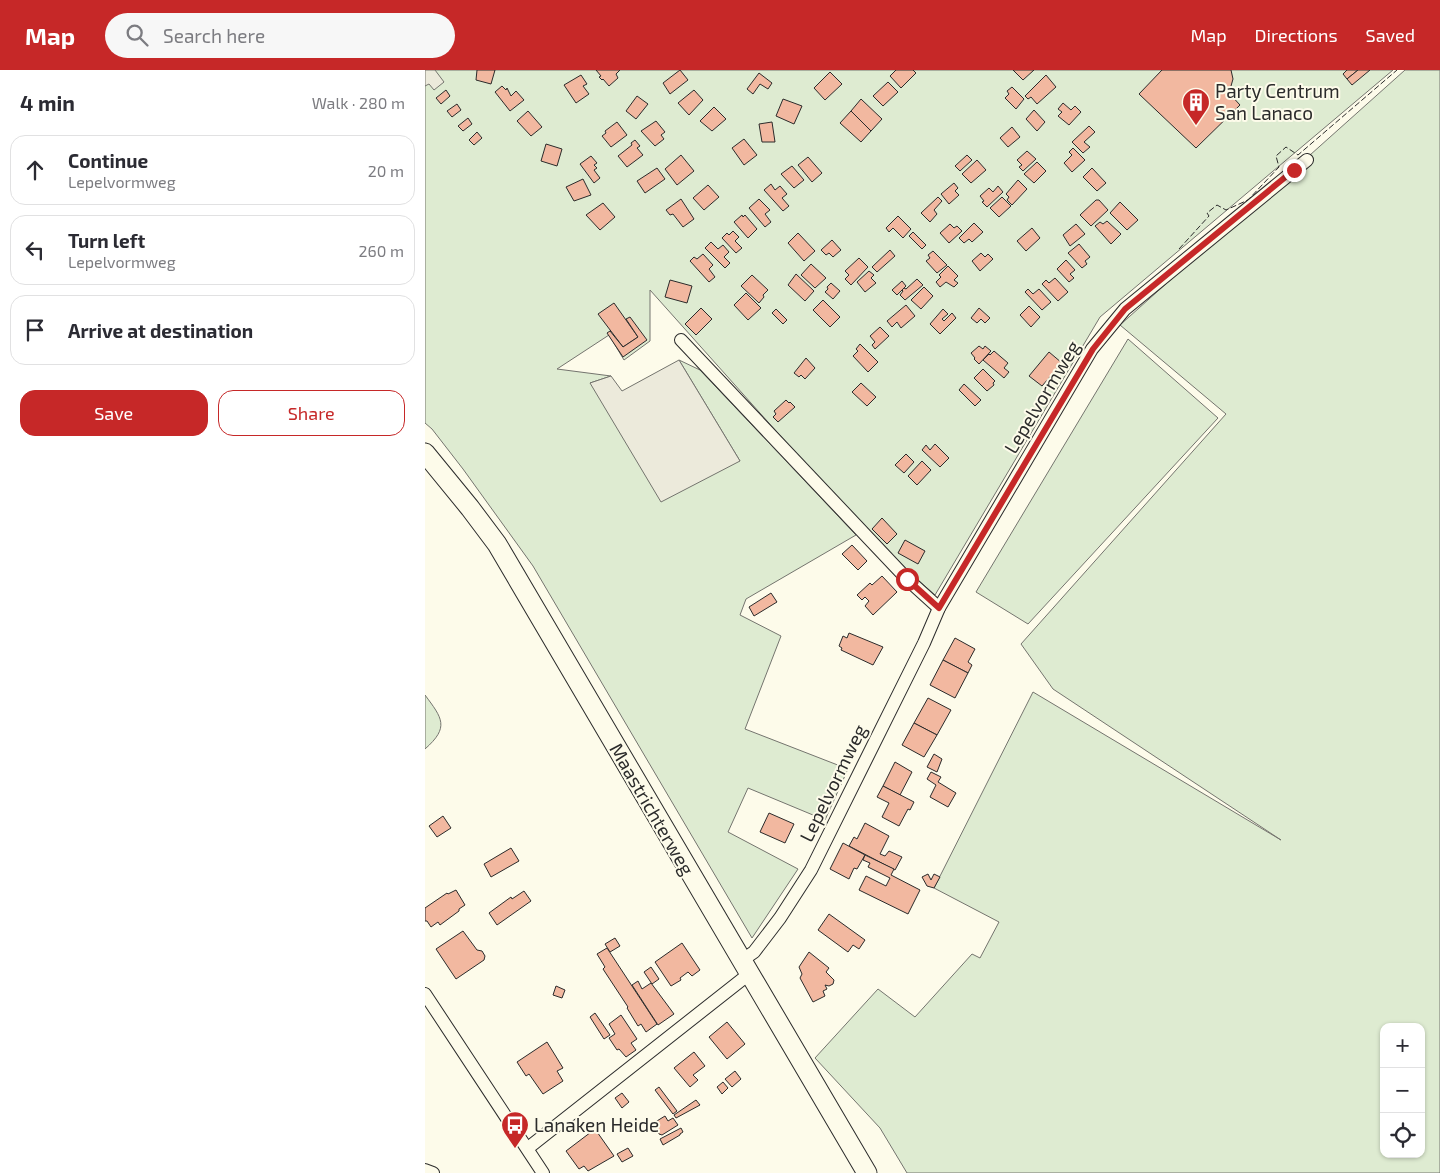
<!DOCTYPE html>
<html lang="en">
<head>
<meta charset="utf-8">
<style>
  body { margin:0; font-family:"Exo 2",sans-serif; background:#f7f7f7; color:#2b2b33 }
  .controls { position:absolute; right:15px; bottom:15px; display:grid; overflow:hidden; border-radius:10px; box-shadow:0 1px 4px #0004 }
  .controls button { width:45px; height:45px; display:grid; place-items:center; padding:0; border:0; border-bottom:1px solid #e1e1e2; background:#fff; color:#2b2b33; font:25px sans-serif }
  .stop { position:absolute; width:15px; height:15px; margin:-11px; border:4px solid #c62828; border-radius:50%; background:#fff }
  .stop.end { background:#c62828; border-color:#fff; box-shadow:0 1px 5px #0008 }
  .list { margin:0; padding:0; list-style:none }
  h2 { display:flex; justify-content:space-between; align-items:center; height:65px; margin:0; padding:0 20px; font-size:21px }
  h2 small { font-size:16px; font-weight:400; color:#7c7c81 }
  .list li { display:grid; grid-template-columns:32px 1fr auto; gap:15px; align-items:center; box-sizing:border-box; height:70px; margin:0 10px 10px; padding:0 10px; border:1px solid #e1e1e2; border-radius:15px }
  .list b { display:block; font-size:19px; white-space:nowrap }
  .list p { margin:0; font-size:16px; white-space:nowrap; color:#7c7c81 }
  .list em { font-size:16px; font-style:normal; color:#7c7c81 }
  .actions { display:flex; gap:10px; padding:15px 20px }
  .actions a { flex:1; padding:11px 0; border:1px solid #c62828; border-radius:15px; text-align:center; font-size:18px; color:#c62828 }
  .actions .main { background:#c62828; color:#fff }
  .icon { flex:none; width:28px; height:28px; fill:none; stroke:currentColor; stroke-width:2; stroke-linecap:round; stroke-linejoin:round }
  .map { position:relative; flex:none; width:1015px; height:1103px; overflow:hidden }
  header { display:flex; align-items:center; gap:30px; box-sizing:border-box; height:70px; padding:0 25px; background:#c62828; color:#fff }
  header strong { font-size:24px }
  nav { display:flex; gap:28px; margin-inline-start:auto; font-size:18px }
  .search { width:350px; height:45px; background:#f7f7f7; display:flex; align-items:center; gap:12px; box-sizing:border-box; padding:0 18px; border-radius:28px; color:#7c7c81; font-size:19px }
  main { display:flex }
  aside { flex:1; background:#fff }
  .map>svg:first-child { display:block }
</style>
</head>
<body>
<header>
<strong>Map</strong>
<div class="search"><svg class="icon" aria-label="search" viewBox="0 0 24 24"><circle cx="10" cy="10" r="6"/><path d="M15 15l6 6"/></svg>Search here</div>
<nav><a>Map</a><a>Directions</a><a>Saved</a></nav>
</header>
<main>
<aside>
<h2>4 min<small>Walk · 280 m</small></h2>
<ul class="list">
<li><svg class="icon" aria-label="ahead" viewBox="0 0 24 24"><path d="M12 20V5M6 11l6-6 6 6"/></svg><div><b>Continue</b><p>Lepelvormweg</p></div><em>20 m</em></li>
<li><svg class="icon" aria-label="left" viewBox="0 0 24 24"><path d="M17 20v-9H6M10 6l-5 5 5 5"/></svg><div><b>Turn left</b><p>Lepelvormweg</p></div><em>260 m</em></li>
<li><svg class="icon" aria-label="arrive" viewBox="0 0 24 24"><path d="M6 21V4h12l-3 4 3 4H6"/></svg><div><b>Arrive at destination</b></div></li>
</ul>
<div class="actions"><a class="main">Save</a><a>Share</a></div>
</aside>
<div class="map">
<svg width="1015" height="1103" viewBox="0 0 1015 1103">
  <rect width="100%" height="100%" fill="#fdfbea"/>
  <!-- green -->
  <g fill="#deebd1" stroke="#74746e" fill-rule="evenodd">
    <polygon points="0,0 968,0 675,247 510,525 484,502 385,399 225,220 225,271 199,290 184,265 132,299 186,306 165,313 315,391 254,290 275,300 431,465 321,529 315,545 356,566 320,659 423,699 400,750 323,718 303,762 373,799 327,868 108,496 38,399 7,359 0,353"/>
    <path d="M980,0H1015V1103H482L455,1058L390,988L453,919L490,947L547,884L555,888L574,852L509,818L608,622L856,770L628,619L596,574L801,344L695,255ZM959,957H996V1084H959Z"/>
    <polygon points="703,269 793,348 603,554 551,522"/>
    <path d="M0,625C17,648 25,657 0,679Z"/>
  </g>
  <!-- parking -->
  <g fill="#eceadb" stroke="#74746e">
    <polygon points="0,0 10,0 19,12 9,20 4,14 0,16"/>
    <polygon points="254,290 315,391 236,432 165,313 186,306 197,321"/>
  </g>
  <!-- building -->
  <g fill="#f2b8a0" stroke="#2b2b2b">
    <polygon points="52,0 70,0 66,14 51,10"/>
    <polygon points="171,0 195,0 191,4 193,8 184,16 178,9 177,10 174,7 176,6"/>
    <polygon points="255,0 263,10 245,24 238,13"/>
    <polygon points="471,0 488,0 491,3 476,18 465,6"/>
    <polygon points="588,0 609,0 598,10"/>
    <polygon points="737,0 806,0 808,9 804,23 815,35 771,78 714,24"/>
    <polygon points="922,0 933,0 922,9 918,4"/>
    <polygon points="933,0 945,0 927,15 922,9"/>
    <polygon points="405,2 417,14 400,30 389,18"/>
    <polygon points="334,3 347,13 343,19 335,14 328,24 322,19"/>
    <polygon points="156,5 162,14 158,16 164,24 151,33 139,15"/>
    <polygon points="621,5 631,17 612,34 606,27 603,29 600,26"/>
    <polygon points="463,12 473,22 458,36 448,26"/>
    <polygon points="77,16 81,20 82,18 86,26 91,21 99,30 85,41 70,22"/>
    <polygon points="587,17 599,29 591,39 580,28 584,24 582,21"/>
    <polygon points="21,20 25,26 16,34 11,28"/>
    <polygon points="269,20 278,30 264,45 253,33"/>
    <polygon points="212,26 223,34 211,49 201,41"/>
    <polygon points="358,29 377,36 369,54 351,46"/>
    <polygon points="436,29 457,49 446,61 426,41"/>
    <polygon points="638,33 646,40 650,36 656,42 644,55 633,46 637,42 633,39"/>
    <polygon points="32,34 36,40 27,47 22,41"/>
    <polygon points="289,37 301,49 287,61 275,51"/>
    <polygon points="609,40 620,52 612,61 601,49"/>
    <polygon points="103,41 117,57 106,66 92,51"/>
    <polygon points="426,41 446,61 436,72 415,53"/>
    <polygon points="43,48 47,54 38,61 33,56"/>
    <polygon points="231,51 240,62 236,65 239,69 230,76 216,61"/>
    <polygon points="192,52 202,65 186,77 177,66 181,63 180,61"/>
    <polygon points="347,52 350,72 337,72 334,54"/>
    <polygon points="664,56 670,62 659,72 665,77 658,83 647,72"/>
    <polygon points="587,57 595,67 583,77 575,68"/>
    <polygon points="52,62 57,68 49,75 44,70"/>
    <polygon points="319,69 332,85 319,95 307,78"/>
    <polygon points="210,70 215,76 212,78 218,85 202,97 193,86 207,75 206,73"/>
    <polygon points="121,74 137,79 132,96 116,91"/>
    <polygon points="648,78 660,90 647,102 639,93 647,85 644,82"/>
    <polygon points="602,81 611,89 598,101 594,97 597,95 592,90"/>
    <polygon points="256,85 269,101 252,115 240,99"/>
    <polygon points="542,85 547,90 535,101 530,96"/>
    <polygon points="166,86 172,93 169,95 172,98 169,100 175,108 169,113 155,94"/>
    <polygon points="383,87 397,103 387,112 373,95"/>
    <polygon points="552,90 561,100 546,113 537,104"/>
    <polygon points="612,92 621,101 609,113 599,104"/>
    <polygon points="367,96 379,110 369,118 356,104"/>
    <polygon points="232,98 240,109 220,123 212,111"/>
    <polygon points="667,98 681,113 672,121 658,107"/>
    <polygon points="158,109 166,125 149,131 141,117"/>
    <polygon points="593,110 602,119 587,135 582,130 584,127 581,124"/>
    <polygon points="529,113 533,118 530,121 534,125 524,134 516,124"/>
    <polygon points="346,114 350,120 355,116 362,124 357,128 364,136 358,141 339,120"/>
    <polygon points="283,115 294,127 279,140 268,128"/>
    <polygon points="573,116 578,122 562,137 557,132 559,131 555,126 564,118 568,122"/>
    <polygon points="513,127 517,131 509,140 512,144 505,152 496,143"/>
    <polygon points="577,127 586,136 574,147 565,138"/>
    <polygon points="256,129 269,149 258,157 248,144 245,145 241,140"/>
    <polygon points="334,129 345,140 340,144 346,152 340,157 324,138"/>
    <polygon points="671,130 674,130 683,140 666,156 655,145"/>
    <polygon points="695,132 713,150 702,160 685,143"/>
    <polygon points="178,133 190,147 175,160 161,145"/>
    <polygon points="317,145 318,147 320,145 332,159 323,168 309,152"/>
    <polygon points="473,146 486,159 478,168 468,158 464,162 461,158"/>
    <polygon points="682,151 696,164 686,174 670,156 675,152 678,154"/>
    <polygon points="549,153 558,162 547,172 544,169 539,173 534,168"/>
    <polygon points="525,154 529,158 532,156 537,161 524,173 515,163"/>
    <polygon points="651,154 660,164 645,176 638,165"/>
    <polygon points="607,158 615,168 601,181 592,171"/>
    <polygon points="308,161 314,167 310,171 317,178 311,183 297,168 302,163 304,165"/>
    <polygon points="488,162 501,175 497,179 484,166"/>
    <polygon points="373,163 390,181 379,191 363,173"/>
    <polygon points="407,170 416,180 408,187 404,183 401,185 396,180"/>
    <polygon points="286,172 293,179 298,175 304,182 299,187 305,193 300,198 280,178"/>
    <polygon points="654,174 665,187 660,191 662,194 657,198 643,183"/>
    <polygon points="465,180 470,186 452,202 447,197"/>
    <polygon points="508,181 522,195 512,203 501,191 505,188 503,185"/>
    <polygon points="556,183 560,187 563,184 568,189 555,201 547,191"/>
    <polygon points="278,184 288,195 284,199 290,207 284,212 265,191 269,187 272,189"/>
    <polygon points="434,188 443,197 426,215 420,209 424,205 420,201"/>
    <polygon points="641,190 650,200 645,204 649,208 644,212 632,199"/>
    <polygon points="386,194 401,208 390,218 376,205"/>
    <polygon points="523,196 533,206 529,210 533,213 529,217 521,212 515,217 511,212 516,207 514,205"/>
    <polygon points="444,201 449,205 446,208 451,213 440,222 432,212"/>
    <polygon points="371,204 389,221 380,231 363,215"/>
    <polygon points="327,205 343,220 338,225 339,227 334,233 316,216"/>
    <polygon points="630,208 643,222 633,231 617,214 621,210 624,213"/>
    <polygon points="492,209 498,215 480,230 475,225 478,221 477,220 479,218 481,219"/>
    <polygon points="245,210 267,216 262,233 240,227"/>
    <polygon points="477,211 481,216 472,225 467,220"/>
    <polygon points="406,213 415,221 408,229 400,222 403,219 402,217"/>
    <polygon points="499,217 508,226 496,239 486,230"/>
    <polygon points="603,219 608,224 614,219 626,232 617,240 600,222"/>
    <polygon points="321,223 336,238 323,250 309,235"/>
    <polygon points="398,230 415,247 405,257 388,240"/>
    <polygon points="189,233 213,267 198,277 173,244"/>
    <polygon points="481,235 490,246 476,258 472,252 467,257 462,251"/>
    <polygon points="604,236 615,247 606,257 595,245"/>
    <polygon points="276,238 287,249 271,265 260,254"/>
    <polygon points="554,238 565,248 560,253 556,249 552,253 546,248"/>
    <polygon points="351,239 362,250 358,254 347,243"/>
    <polygon points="518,239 523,244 517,249 519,251 527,243 531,248 515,264 505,254"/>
    <polygon points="205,247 222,270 198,287 182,263 185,261 198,277 213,267 201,249"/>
    <polygon points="455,257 464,266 450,279 447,275 450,272 445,266"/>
    <polygon points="435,274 453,292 443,302 428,286 433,281 431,279"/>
    <polygon points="554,276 558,279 560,276 566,281 554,294 549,289 550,288 546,283"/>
    <polygon points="569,281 583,293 579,298 584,302 579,308 558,290 564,284 565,285"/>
    <polygon points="624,282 637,293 617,316 604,306"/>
    <polygon points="381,288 390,298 380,309 376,305 374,307 369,303"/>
    <polygon points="558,299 570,311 568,313 569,315 562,321 549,308"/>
    <polygon points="436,313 451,327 442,336 427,322"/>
    <polygon points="539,314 556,330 550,336 534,320"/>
    <polygon points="361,330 364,333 365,332 370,337 353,352 348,347 351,344 349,341"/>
    <polygon points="510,374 524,388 515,397 497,380 501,375 505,380"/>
    <polygon points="481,384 489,392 479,403 470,395"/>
    <polygon points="497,391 506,400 492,415 483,406"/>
    <polygon points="457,448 472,464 462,474 447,459"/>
    <polygon points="480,470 500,481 493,494 473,483"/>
    <polygon points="427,475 442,491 433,500 417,484"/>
    <polygon points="457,506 472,522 448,545 440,536 444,531 440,527 437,530 432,525 445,513 447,515"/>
    <polygon points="346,523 352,532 329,546 324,537"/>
    <polygon points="424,563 458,577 448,595 416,580 417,578 414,576 418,566 422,568"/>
    <polygon points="530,568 550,579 543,592 547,595 543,603 518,590"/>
    <polygon points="518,590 543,603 530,628 505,615"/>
    <polygon points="503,628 526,640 512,665 489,653"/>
    <polygon points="489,653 512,665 499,687 477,675"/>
    <polygon points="509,684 517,689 512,702 502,697"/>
    <polygon points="470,692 487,702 475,725 458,716"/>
    <polygon points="506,702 516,707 513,712 531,723 523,737 505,727 511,715 502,709"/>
    <polygon points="458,716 489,732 485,740 483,739 474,756 457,747 464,733 452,727"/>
    <polygon points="344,743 369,754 360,773 335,762"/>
    <polygon points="18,746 26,758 12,767 4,756"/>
    <polygon points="440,753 464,766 455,784 460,786 464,781 477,787 470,800 424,776 429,767 432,769"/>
    <polygon points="418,773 440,785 432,799 429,798 424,809 405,799"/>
    <polygon points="86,778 94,791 66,807 59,794"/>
    <polygon points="440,785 469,799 466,805 495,820 483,844 434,820 441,806 461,816 465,808 443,797 445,793 438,790"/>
    <polygon points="503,804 506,810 509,804 515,807 509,818 502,816 497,807"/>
    <polygon points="31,820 40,835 34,839 34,841 15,855 13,852 6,857 2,851 0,851 0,838 22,823 23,824"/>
    <polygon points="99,821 106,831 72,855 64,843 86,827 87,829"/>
    <polygon points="404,844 440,870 434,879 428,875 423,882 393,860"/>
    <polygon points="38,861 52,880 57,881 60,886 59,890 31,909 11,879"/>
    <polygon points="190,868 195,876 185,882 180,874"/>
    <polygon points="257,873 275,900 267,906 263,902 255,908 256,910 246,916 230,892"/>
    <polygon points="182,878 232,954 221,962 216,954 213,956 202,938 203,937 178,899 180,897 172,884"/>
    <polygon points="384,882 404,898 401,902 409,910 408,914 404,916 400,915 402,919 398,921 400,926 388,932 375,908 377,904 374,897"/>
    <polygon points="226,897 234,909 227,914 219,902"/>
    <polygon points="213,911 217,919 226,913 249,944 233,955 207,915"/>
    <polygon points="131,916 140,920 137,928 128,925"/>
    <polygon points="170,943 185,965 179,969 165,947"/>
    <polygon points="196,945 212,969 206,973 211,980 201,987 194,979 192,980 184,968 190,964 184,954"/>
    <polygon points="302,952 320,974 302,989 284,967"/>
    <polygon points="122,972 138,998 132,1001 138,1011 118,1024 104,1004 101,1006 92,992"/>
    <polygon points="269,982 280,996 268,1005 273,1010 265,1017 249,998"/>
    <polygon points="310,1001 316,1009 307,1017 300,1009"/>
    <polygon points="298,1012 303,1018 297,1024 292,1017"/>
    <polygon points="234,1017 252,1041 248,1044 230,1020"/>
    <polygon points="197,1023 204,1032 197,1038 190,1028"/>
    <polygon points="271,1030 275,1035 251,1048 249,1045"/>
    <polygon points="240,1046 243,1051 248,1048 253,1055 237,1065 234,1064 227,1054"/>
    <polygon points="256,1058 258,1062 255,1064 255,1065 238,1075 235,1069"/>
    <polygon points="170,1059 189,1086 163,1101 159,1096 154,1099 141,1081"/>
    <polygon points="203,1078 208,1086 197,1092 192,1084"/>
  </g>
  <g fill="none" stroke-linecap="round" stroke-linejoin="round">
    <!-- minor casing -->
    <g stroke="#2b2b2b" stroke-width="14">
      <g id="minor">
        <polyline points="256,270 482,509 514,538"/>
        <polyline points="316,891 329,882 355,848 386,800 499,573 514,538 667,279 700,239 882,90"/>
        <polyline points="0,924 118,1103"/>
        <polyline points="103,1078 324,904"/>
        <polyline points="0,1100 8,1103"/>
      </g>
    </g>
    <!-- secondary casing -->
    <g stroke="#2b2b2b" stroke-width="21">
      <polyline id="secondary" points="0,383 45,438 72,474 442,1103"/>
    </g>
    <!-- minor -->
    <use href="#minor" stroke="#fdfbea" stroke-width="12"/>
    <!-- secondary -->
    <use href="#secondary" stroke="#fdfbea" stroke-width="19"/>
    <!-- fence -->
    <polyline stroke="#2b2b2b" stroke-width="1" stroke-dasharray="6 2.5" stroke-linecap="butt" points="754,179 784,146 782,143 792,135 801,140 823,130 854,97 851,86 861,77 873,85 972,0"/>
  </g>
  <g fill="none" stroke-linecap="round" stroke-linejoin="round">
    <!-- route -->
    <polyline stroke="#c62828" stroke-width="6" points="482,509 514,538 668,279 700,239 869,100"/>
  </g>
  <!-- icons -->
  <defs>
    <g id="building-pin" transform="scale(1.4375)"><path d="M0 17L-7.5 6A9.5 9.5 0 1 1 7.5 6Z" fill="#c62828" stroke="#fdfbea"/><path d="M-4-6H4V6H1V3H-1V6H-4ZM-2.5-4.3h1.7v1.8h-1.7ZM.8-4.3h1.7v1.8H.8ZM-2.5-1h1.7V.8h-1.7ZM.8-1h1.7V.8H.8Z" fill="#fff"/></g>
    <g id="bus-pin" transform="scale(1.4375)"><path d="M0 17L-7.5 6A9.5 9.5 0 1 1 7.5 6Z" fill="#c62828" stroke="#fdfbea"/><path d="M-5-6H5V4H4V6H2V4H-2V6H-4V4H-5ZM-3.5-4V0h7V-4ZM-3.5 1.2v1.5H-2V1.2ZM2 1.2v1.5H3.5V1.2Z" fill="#fff"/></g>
  </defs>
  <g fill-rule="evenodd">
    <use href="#building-pin" x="771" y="32"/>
    <use href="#bus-pin" x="90" y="1055"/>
  </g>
  <g text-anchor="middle" stroke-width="4" stroke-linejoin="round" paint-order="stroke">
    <!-- poi labels -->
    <g font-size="19" fill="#2b2b2b" stroke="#fdfbea" text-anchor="start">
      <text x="790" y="28">Party Centrum<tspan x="790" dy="22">San Lanaco</tspan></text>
      <text x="109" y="1062">Lanaken Heide</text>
    </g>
    <!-- street labels -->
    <g font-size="19" fill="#2b2b2b" stroke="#fdfbea">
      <text transform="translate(617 327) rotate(-59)" y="7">Lepelvormweg</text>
      <text transform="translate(408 713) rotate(-64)" y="7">Lepelvormweg</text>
      <text transform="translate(227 739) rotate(60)" y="7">Maastrichterweg</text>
    </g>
  </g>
</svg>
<div class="controls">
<button>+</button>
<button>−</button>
<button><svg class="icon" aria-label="locate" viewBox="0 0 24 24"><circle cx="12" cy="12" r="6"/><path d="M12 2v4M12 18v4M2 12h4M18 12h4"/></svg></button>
</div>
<div class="stop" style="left:482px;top:509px"></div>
<div class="stop end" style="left:869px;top:100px"></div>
</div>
</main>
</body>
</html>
